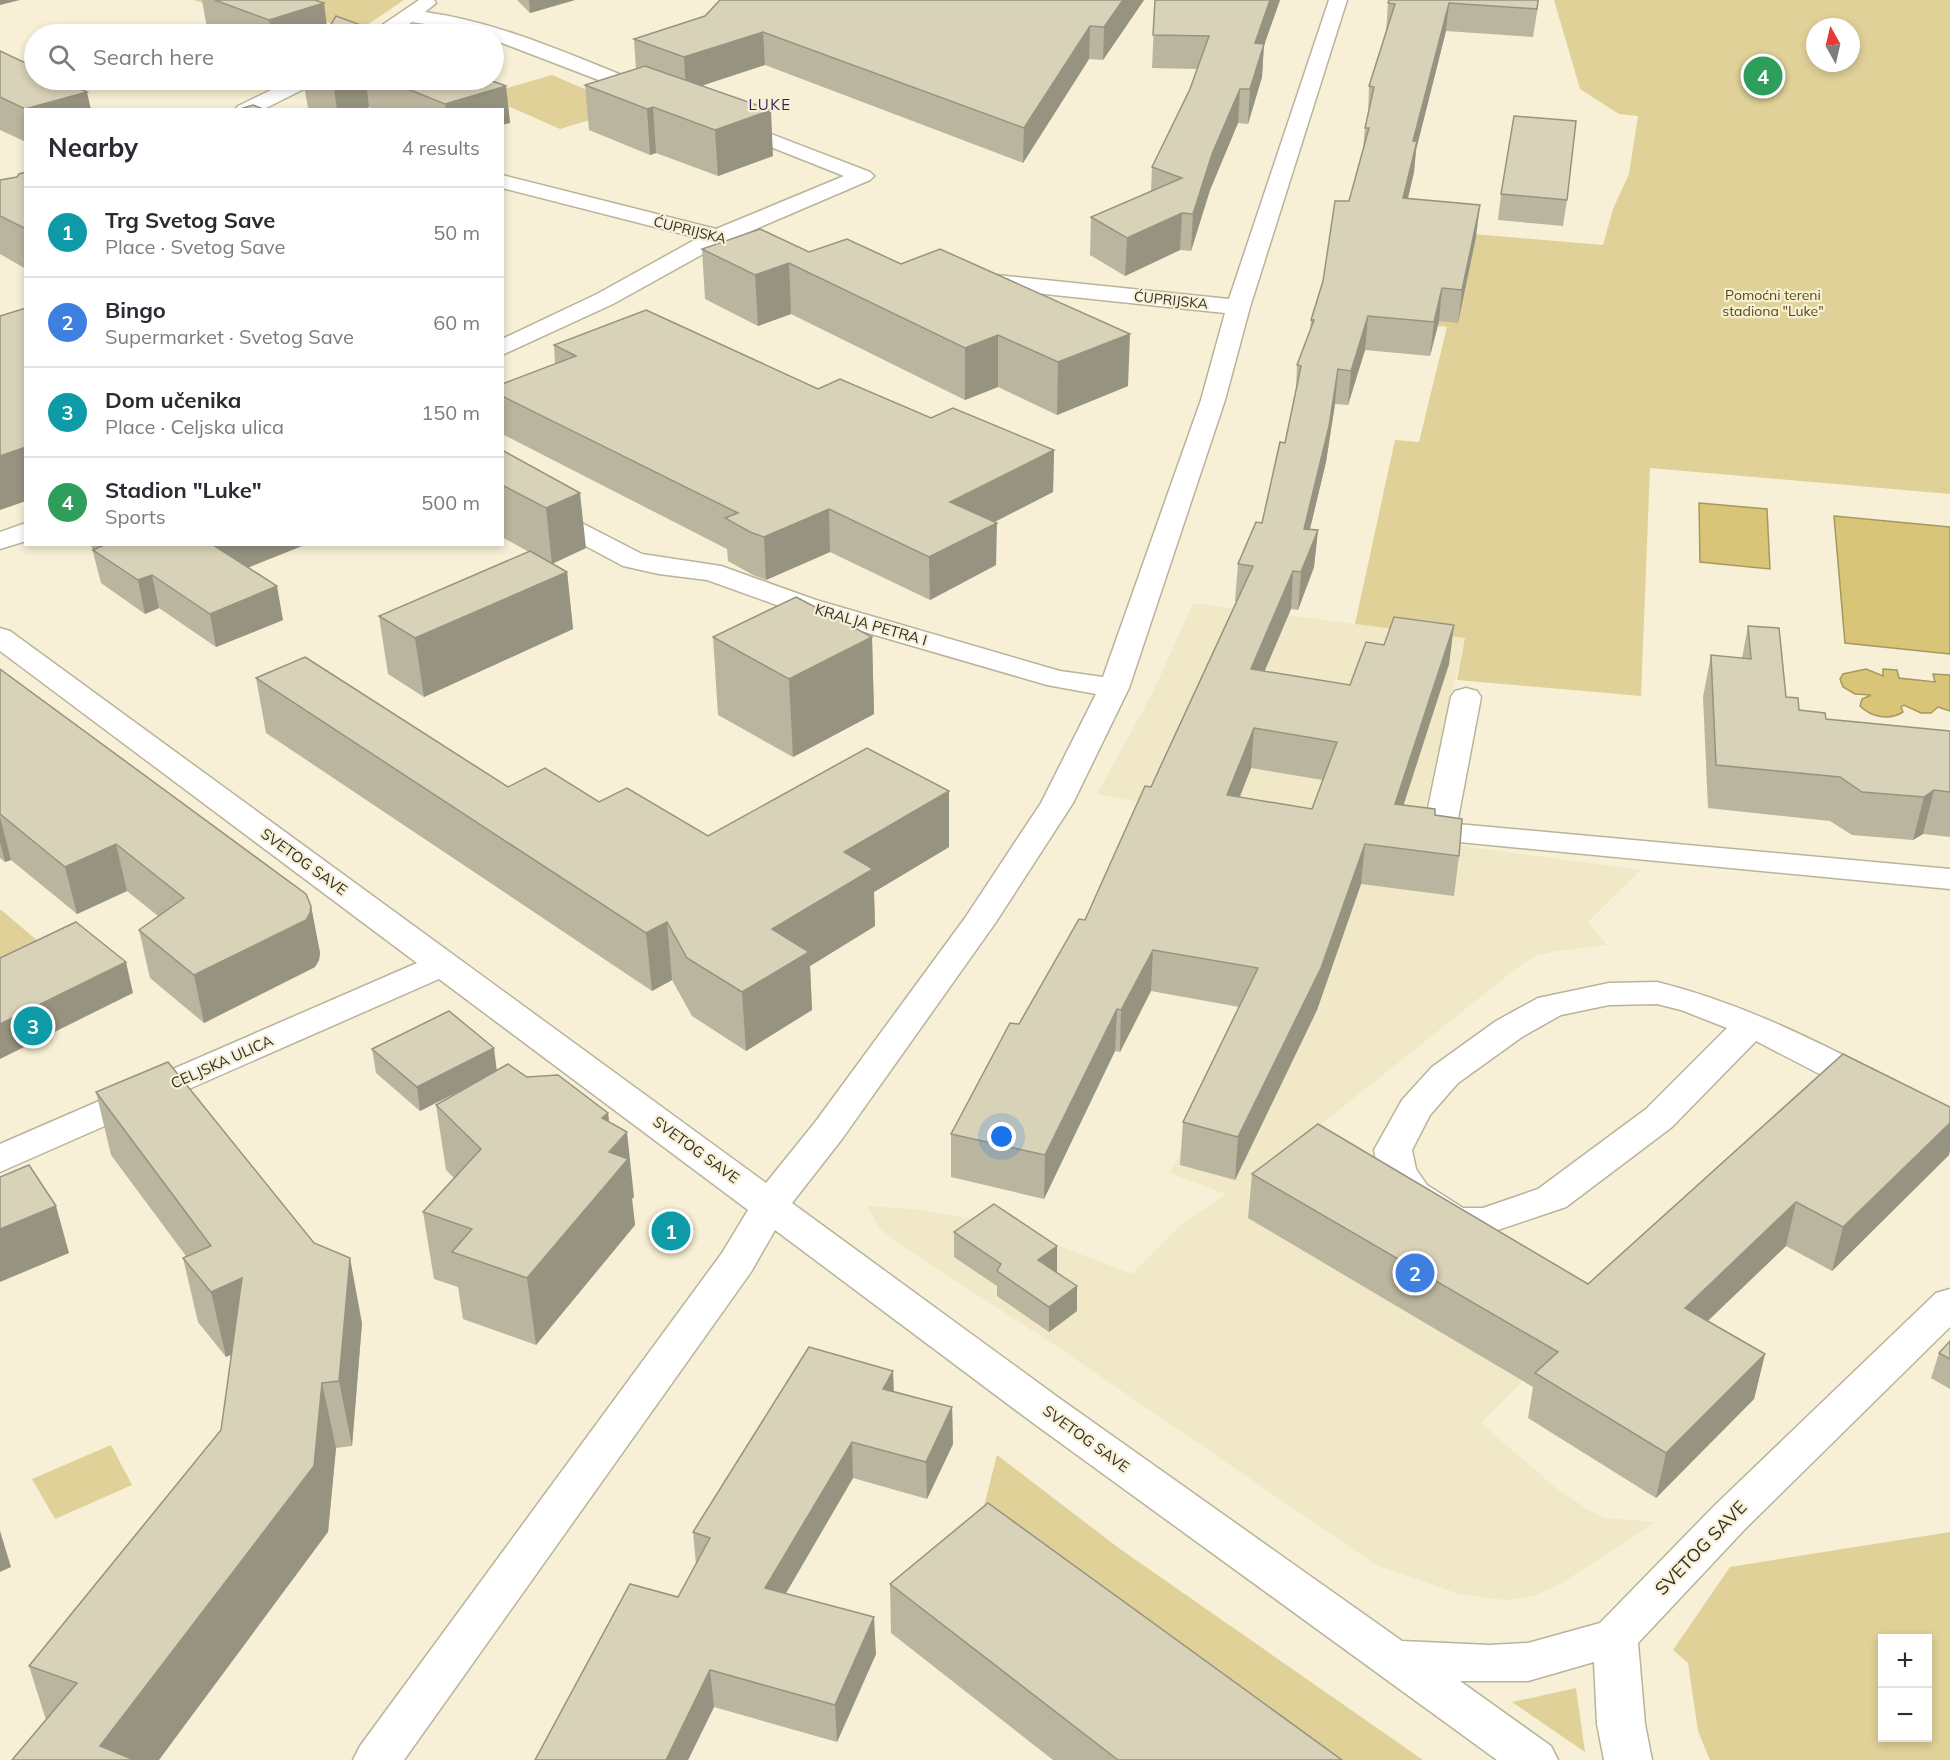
<!DOCTYPE html>
<html lang="en">
<head>
<meta charset="utf-8">
<style>
  body { margin:0; font-family:Mulish,sans-serif; background:#f7f7f7; color:#2b2b33 }
  .controls { position:absolute; right:18px; bottom:18px; display:grid; overflow:hidden; border-radius:0px; box-shadow:0 3px 9px #0003 }
  .controls button { width:54px; height:54px; display:grid; place-items:center; padding:0; border:0; border-bottom:2px solid #e1e1e2; background:#fff; color:#2b2b33; font:30px sans-serif }
  .compass { position:absolute; left:1806px; top:18px; width:54px; height:54px; border-radius:50%; background:#fff; box-shadow:0 3px 9px #0003; rotate:352deg }
  .you { position:absolute; left:1002px; top:1137px; width:21px; height:21px; margin:-15px; border:4px solid #fff; border-radius:50%; background:#1a73e8; box-shadow:0 0 0 9px #1a73e833 }
  .badge { display:grid; place-items:center; width:39px; height:39px; border-radius:50%; background:#8345ba; color:#fff; font-size:20px; font-weight:700 }
  .pin { position:absolute; translate:-50% -50%; border:3px solid #fff; box-shadow:0 2px 6px #0006 }
  .list { margin:0; padding:0; list-style:none }
  h2 { display:flex; justify-content:space-between; align-items:center; height:78px; margin:0; padding:0 24px; font-size:26px }
  h2 small { font-size:20px; font-weight:400; color:#7c7c81 }
  .list li { display:grid; grid-template-columns:39px 1fr auto; gap:18px; align-items:center; box-sizing:border-box; height:90px; padding:0 24px; border-top:2px solid #e1e1e2 }
  .list b { display:block; font-size:22px; white-space:nowrap }
  .list p { margin:0; font-size:20px; white-space:nowrap; color:#7c7c81 }
  .list em { font-size:20px; font-style:normal; color:#7c7c81 }
  .icon { flex:none; width:33px; height:33px; fill:none; stroke:currentColor; stroke-width:2; stroke-linecap:round; stroke-linejoin:round }
  .map { position:relative; flex:none; width:1950px; height:1760px; overflow:hidden }
  .search { position:absolute; background:#fff; box-shadow:0 3px 9px #0003; left:24px; top:24px; width:480px; height:66px; display:flex; align-items:center; gap:15px; box-sizing:border-box; padding:0 21px; border-radius:33px; color:#7c7c81; font-size:22px }
  .panel { position:absolute; background:#fff; box-shadow:0 3px 9px #0003; left:24px; top:108px; width:480px; height:438px; border-radius:0px }
  .map>svg:first-child { display:block }
</style>
</head>
<body>
<div class="map">
<svg width="1950" height="1760" viewBox="0 0 1950 1760">
  <rect width="100%" height="100%" fill="#f7f0d6"/>
  <!-- built -->
  <polygon fill="#f0e8c6" points="1193,603 1465,638 1418,840 1641,870 1588,922 1607,945 1556,951 1536,956 1522,964 1290,1149 1523,1381 1481,1423 1556,1488 1587,1509 1605,1518 1656,1522 1560,1584 1533,1596 1505,1600 1459,1594 1376,1565 1059,1348 898,1243 880,1229 867,1206 922,1210 1005,1225 1132,1274 1181,1225 1226,1194 1170,1173 1254,999 1307,834 1097,794 1153,692"/>
  <!-- green -->
  <g fill="#dfd197" fill-rule="evenodd">
    <polygon points="194,0 404,0 355,33 291,8 242,17"/>
    <path d="M1554,0H1950V494L1650,468L1641,696L1457,680L1465,638L1355,624L1395,440L1419,442L1447,327L1404,323L1426,230L1603,245L1613,209L1629,174L1638,116L1619,114L1580,89ZM1815,27H1851V63H1815Z"/>
    <polygon points="552,75 629,108 560,129 483,95"/>
    <polygon points="0,909 39,942 0,960"/>
    <polygon points="111,1445 132,1485 55,1519 32,1479"/>
    <polygon points="997,1455 1120,1549 1423,1760 1314,1760 981,1518"/>
    <path d="M1950,1532V1760H1710L1698,1731L1688,1663L1673,1650L1730,1567ZM1882,1638H1928V1738H1882Z"/>
    <polygon points="1576,1688 1585,1752 1512,1702"/>
  </g>
  <!-- water -->
  <g fill="#d8c577" stroke="#a6985e" stroke-width="1.5">
    <polygon points="1699,503 1767,509 1770,569 1700,562"/>
    <polygon points="1834,516 1950,527 1950,654 1845,643"/>
    <path d="M1866,669L1883,676V669L1897,670L1899,678L1935,682L1933,674L1950,675V711L1938,707L1931,713H1921L1904,705L1901,707L1903,712C1889,721 1871,717 1860,706L1862,699L1871,695L1855,694L1843,687L1840,679L1843,674Z"/>
  </g>
  <g fill="none" stroke-linecap="round" stroke-linejoin="round">
    <!-- minor casing -->
    <g stroke="#b9b39a" stroke-width="3">
      <g id="minor">
        <path d="M419,0H434L436,3L425,12C505,23 582,60 657,89L660,93L657,97H643L494,40V34C468,34 438,25 412,22L394,34H373L375,30Z"/>
        <polygon points="1329,0 1347,0 1250,307 1225,400 1129,688 1073,803 996,922 842,1139 792,1203 1059,1398 1402,1641 1489,1645 1528,1643 1600,1623 1715,1505 1936,1293 1950,1289 1950,1327 1745,1529 1638,1643 1645,1724 1652,1760 1604,1760 1597,1724 1594,1662 1528,1681 1460,1681 1551,1746 1558,1760 1497,1760 1029,1420 775,1230 751,1272 404,1760 353,1760 360,1746 722,1253 748,1210 439,979 0,1172 0,1144 417,963 0,651 0,628 10,631 766,1183 816,1121 965,918 1041,803 1096,694 1047,685 796,612 707,580 659,574 623,566 502,501 502,482 642,554 721,566 816,600 1060,671 1103,677 1201,400 1225,313 977,287 969,285 966,280 969,275 977,273 1229,299"/>
        <polygon points="292,80 317,80 314,84 262,110 235,110 238,106"/>
        <polygon points="732,119 870,172 874,176 870,180 737,237 735,244 721,244 613,304 502,355 502,339 597,294 698,238 502,188 502,175 716,229 844,176 725,129 722,125 725,121"/>
        <polygon points="26,523 26,541 0,549 0,532"/>
        <polygon points="1466,688 1477,691 1481,697 1457,824 1950,869 1950,889 1428,839 1423,832 1451,697 1455,691"/>
        <path d="M1657,982C1762,1008 1855,1061 1950,1111V1138L1937,1135L1756,1041L1672,1127L1566,1207L1486,1234L1456,1235L1442,1231L1399,1203L1378,1171L1374,1150L1402,1100L1432,1067L1496,1021L1538,998L1609,983ZM1657,1004L1681,1010L1727,1028L1646,1109L1538,1189L1483,1208H1463L1427,1185L1416,1169L1412,1150L1430,1115L1458,1083L1522,1037L1561,1015L1609,1005Z"/>
      </g>
    </g>
    <!-- minor -->
    <use href="#minor" fill="#fff" fill-rule="evenodd"/>
  </g>
  <!-- wall -->
  <g fill="#bab59e" fill-rule="evenodd">
    <polygon points="202,0 315,0 328,30 385,34 208,34"/>
    <polygon points="517,0 575,0 530,13"/>
    <polygon points="1144,0 1103,60 1089,59 1023,163 765,65 702,85 773,156 718,176 656,153 650,155 589,130 585,85 636,69 634,39 705,16"/>
    <polygon points="1155,0 1280,0 1264,44 1262,77 1248,124 1238,123 1210,190 1191,251 1180,250 1125,276 1090,255 1091,217 1151,192 1152,167 1190,89 1197,69 1152,68"/>
    <path d="M1539,0L1533,37L1446,31L1416,150L1414,172L1408,199L1476,237L1458,323L1439,321L1430,356L1365,350L1348,405L1335,404L1326,462L1310,529L1318,530L1314,567L1298,610L1291,609L1264,671L1350,685L1384,645L1454,625L1449,664L1403,805L1435,815L1459,856L1454,896L1361,884L1317,1010L1235,1180L1180,1165L1183,1122L1239,1007L1151,991L1120,1052L1115,1051L1044,1199L951,1177V1134L1085,920L1151,787L1237,601H1235L1238,564L1262,523L1285,443L1296,389L1297,365L1310,332L1311,320L1349,201L1363,149L1365,128L1368,116L1369,86L1386,32L1388,3ZM1251,768L1323,780L1312,809L1240,797Z"/>
    <polygon points="0,51 26,110 26,142 0,130"/>
    <polygon points="303,80 490,80 506,86 510,123 502,110 375,110 369,107 363,110 311,110 308,108"/>
    <polygon points="26,172 26,269 0,254 0,180 17,177"/>
    <polygon points="1501,194 1567,200 1563,226 1498,220"/>
    <polygon points="702,249 809,252 1128,386 1057,415 998,387 965,400 791,314 758,326 705,299"/>
    <polygon points="554,345 818,389 1054,450 1053,492 995,522 996,565 930,600 830,552 766,580 753,575 728,561 727,549 502,434 502,384 555,364"/>
    <polygon points="502,450 586,548 552,563 567,572 573,629 424,697 388,674 379,616 529,552 502,537"/>
    <polygon points="91,544 307,544 248,567 283,620 216,647 159,608 145,614 101,583"/>
    <polygon points="1748,626 1786,697 1799,710 1826,719 1950,731 1950,837 1923,834 1913,840 1852,835 1830,821 1708,808 1703,697 1711,655 1742,658"/>
    <polygon points="713,637 872,637 874,714 793,757 718,715"/>
    <polygon points="0,669 311,906 320,953 319,960 315,967 204,1023 150,978 139,930 158,916 127,891 77,914 11,860 5,862 0,858"/>
    <polygon points="256,678 508,787 599,802 708,836 949,847 874,892 875,926 810,966 812,1010 746,1051 692,1016 672,980 652,991 266,733"/>
    <polygon points="372,1049 497,1070 527,1077 608,1113 609,1122 634,1197 632,1199 635,1225 536,1345 463,1319 458,1287 434,1279 423,1212 454,1178 446,1170 436,1105 466,1087 420,1111 376,1073"/>
    <polygon points="1843,1054 1949,1155 1832,1271 1786,1246 1708,1321 1765,1354 1754,1399 1656,1498 1528,1418 1533,1387 1248,1218 1252,1174 1588,1284"/>
    <polygon points="96,1092 362,1323 352,1446 336,1448 328,1532 46,1720 29,1666 221,1430 231,1355 226,1357 198,1322 183,1258 186,1256 111,1155"/>
    <polygon points="954,1232 1057,1271 1056,1272 1077,1311 1049,1332 997,1296 997,1286 954,1257"/>
    <polygon points="1950,1341 1950,1389 1931,1378 1939,1353"/>
    <polygon points="893,1371 894,1391 952,1407 953,1444 927,1499 853,1478 786,1593 876,1654 837,1742 714,1707 688,1760 535,1760 678,1597 696,1564 693,1532"/>
    <polygon points="890,1584 1342,1760 1053,1760 891,1633"/>
  </g>
  <!-- shaded-wall -->
  <g fill="#979381">
    <polygon points="0,0 20,0 0,5"/>
    <polygon points="529,0 575,0 530,13"/>
    <polygon points="1123,0 1144,0 1103,60 1104,27"/>
    <polygon points="1270,0 1280,0 1253,77 1255,43"/>
    <polygon points="324,3 328,34 271,34 269,20"/>
    <polygon points="1449,3 1446,31 1416,150 1414,172 1400,230 1403,198 1413,141"/>
    <polygon points="1090,26 1089,59 1023,163 1024,128"/>
    <polygon points="763,32 765,65 686,91 684,57"/>
    <polygon points="1264,44 1262,77 1248,124 1250,89"/>
    <polygon points="338,80 366,80 369,107 363,110 337,110 333,81"/>
    <polygon points="506,86 510,123 502,125 502,110 446,110 445,104"/>
    <polygon points="1240,89 1238,123 1210,190 1191,251 1193,214 1212,154"/>
    <polygon points="87,92 91,110 26,110 26,113 25,109"/>
    <polygon points="653,107 656,153 650,155 647,109"/>
    <polygon points="771,110 773,156 718,176 715,130"/>
    <polygon points="1480,205 1476,237 1458,323 1462,290"/>
    <polygon points="1182,213 1180,250 1125,276 1127,238"/>
    <polygon points="789,263 791,314 758,326 755,275"/>
    <polygon points="1442,288 1439,321 1430,356 1434,322"/>
    <polygon points="1368,316 1365,350 1348,405 1351,371"/>
    <polygon points="1130,334 1128,386 1057,415 1058,362"/>
    <polygon points="998,335 998,387 965,400 965,348"/>
    <polygon points="1338,369 1335,404 1326,462 1301,566 1304,529"/>
    <polygon points="26,447 26,501 0,510 0,456"/>
    <polygon points="1054,450 1053,492 951,544 950,502"/>
    <polygon points="580,493 586,548 552,564 546,508"/>
    <polygon points="829,509 830,552 766,580 764,537"/>
    <polygon points="997,523 996,565 930,600 929,557"/>
    <polygon points="1318,530 1314,567 1298,610 1301,572"/>
    <polygon points="216,544 307,544 220,579 213,545"/>
    <polygon points="1293,571 1291,609 1249,708 1251,669"/>
    <polygon points="567,572 573,629 424,697 415,638"/>
    <polygon points="152,575 159,608 145,614 138,580"/>
    <polygon points="277,586 283,620 216,647 210,614"/>
    <polygon points="1454,625 1449,664 1391,844 1395,804"/>
    <polygon points="872,637 874,714 793,757 789,679"/>
    <polygon points="1254,728 1251,768 1224,835 1227,795"/>
    <polygon points="1934,790 1923,834 1913,840 1924,797"/>
    <polygon points="949,791 949,847 874,892 875,926 810,966 812,1010 746,1051 742,992 772,929 844,852"/>
    <polygon points="0,817 11,860 5,862 0,842"/>
    <polygon points="116,844 127,891 77,914 65,867"/>
    <polygon points="1365,844 1361,884 1317,1010 1235,1180 1238,1137"/>
    <polygon points="311,906 320,953 319,960 315,967 204,1023 194,975"/>
    <polygon points="667,922 672,980 652,991 646,933"/>
    <polygon points="1153,950 1151,991 1120,1052 1121,1010"/>
    <polygon points="126,962 133,993 0,1059 0,1024"/>
    <polygon points="1117,1009 1115,1051 1044,1199 1045,1155"/>
    <polygon points="494,1048 497,1072 420,1111 417,1087"/>
    <polygon points="608,1113 612,1150 627,1132 634,1197 632,1199 635,1225 536,1345 527,1278 602,1118"/>
    <polygon points="1950,1123 1950,1151 1949,1155 1832,1271 1843,1227"/>
    <polygon points="1796,1202 1786,1246 1675,1352 1685,1308"/>
    <polygon points="56,1206 69,1253 0,1282 0,1229"/>
    <polygon points="1057,1246 1057,1271 1038,1284 1038,1260"/>
    <polygon points="350,1258 362,1323 352,1446 339,1381"/>
    <polygon points="242,1278 256,1342 226,1357 211,1292"/>
    <polygon points="1077,1286 1077,1311 1049,1332 1049,1307"/>
    <polygon points="1765,1354 1754,1399 1656,1498 1666,1453"/>
    <polygon points="893,1371 894,1408 883,1389"/>
    <polygon points="322,1383 336,1448 328,1532 159,1760 104,1760 100,1746"/>
    <polygon points="952,1407 953,1444 927,1499 926,1462"/>
    <polygon points="852,1442 853,1478 768,1624 765,1588"/>
    <polygon points="0,1531 11,1567 0,1572"/>
    <polygon points="874,1617 876,1654 837,1742 835,1705"/>
    <polygon points="710,1670 714,1707 688,1760 666,1760"/>
  </g>
  <!-- building -->
  <g fill="#d8d2b8" stroke="#979381" stroke-width="1.5" fill-rule="evenodd">
    <polygon points="215,0 315,0 324,3 269,20"/>
    <polygon points="720,0 1123,0 1104,27 1090,26 1024,128 763,32 684,57 634,39 705,16"/>
    <polygon points="1155,0 1270,0 1255,43 1264,44 1250,89 1240,89 1212,154 1193,214 1182,213 1127,238 1091,217 1182,178 1152,167 1190,89 1209,36 1153,35"/>
    <path d="M1389,0H1538L1537,9L1449,3L1413,141H1417L1403,198L1480,205L1462,290L1442,288L1434,322L1368,316L1351,371L1338,369L1329,426L1304,529L1318,530L1301,572L1293,571L1251,669L1350,685L1366,642L1384,645L1394,617L1454,625L1395,804L1435,809V815L1462,819L1459,856L1365,844L1321,968L1238,1137L1183,1122L1258,968L1153,950L1121,1010L1117,1009L1045,1155L951,1134L1010,1023L1019,1024L1079,919L1085,920L1145,786L1151,787L1253,566L1238,564L1256,522L1262,523L1280,442L1285,443L1301,366L1297,365L1314,320H1311L1323,281L1335,201H1349L1369,128H1365L1374,87L1369,86L1395,4L1388,3ZM1254,728L1337,742L1312,809L1227,795Z"/>
    <polygon points="336,16 385,34 325,34"/>
    <polygon points="0,51 34,67 34,80 61,80 87,92 25,109 0,97"/>
    <polygon points="645,66 771,110 715,130 653,107 647,109 585,85"/>
    <polygon points="385,80 490,80 506,86 445,104"/>
    <polygon points="253,105 265,110 237,110"/>
    <polygon points="1514,116 1576,121 1567,200 1501,194"/>
    <polygon points="26,172 26,229 0,216 0,180 17,177 19,174"/>
    <polygon points="760,229 809,252 847,239 901,264 940,249 1130,334 1058,362 998,335 965,348 789,263 755,275 702,249"/>
    <polygon points="26,308 26,447 0,456 0,316"/>
    <polygon points="646,310 818,389 840,379 931,418 953,408 1054,450 950,502 997,523 929,557 829,509 764,537 750,532 725,518 738,513 502,396 502,384 576,356 554,345"/>
    <polygon points="502,450 580,493 546,508 502,485"/>
    <polygon points="106,544 216,544 213,545 277,586 210,614 152,575 138,580 93,550"/>
    <polygon points="530,551 567,572 415,638 379,616"/>
    <polygon points="796,597 872,637 789,679 713,637"/>
    <polygon points="1748,626 1779,628 1786,697 1798,698 1799,710 1825,713 1826,719 1950,731 1950,792 1934,790 1924,797 1862,792 1840,777 1716,765 1711,655 1751,659"/>
    <polygon points="305,657 508,787 545,768 599,802 627,788 708,836 867,748 949,791 844,852 873,869 772,929 809,952 742,992 687,958 667,922 646,933 256,678"/>
    <polygon points="0,669 306,894 311,906 310,913 306,920 194,975 139,930 184,898 116,844 65,867 0,814"/>
    <polygon points="76,922 126,962 0,1024 0,958"/>
    <polygon points="449,1011 494,1048 417,1087 372,1049"/>
    <polygon points="1843,1054 1950,1107 1950,1123 1843,1227 1796,1202 1685,1308 1765,1354 1666,1453 1535,1373 1558,1352 1252,1174 1318,1124 1588,1284"/>
    <polygon points="168,1062 314,1243 350,1258 339,1381 322,1383 314,1466 100,1746 134,1760 12,1760 77,1683 29,1666 221,1430 242,1278 211,1292 183,1258 211,1246 96,1092"/>
    <polygon points="508,1064 527,1077 558,1075 608,1113 602,1118 627,1132 609,1152 628,1159 527,1278 452,1252 472,1229 423,1212 481,1149 436,1105"/>
    <polygon points="29,1165 56,1206 0,1229 0,1177"/>
    <polygon points="994,1204 1057,1246 1038,1260 1077,1286 1049,1307 997,1271 1001,1264 954,1232"/>
    <polygon points="1950,1341 1950,1359 1939,1353"/>
    <polygon points="809,1347 893,1371 883,1389 952,1407 926,1462 852,1442 765,1588 874,1617 835,1705 710,1670 666,1760 535,1760 630,1584 678,1597 710,1538 693,1532"/>
    <polygon points="988,1503 1342,1760 1118,1760 890,1584"/>
  </g>
  <g text-anchor="middle" stroke-width="4.5" stroke-linejoin="round" paint-order="stroke">
    <!-- far-street labels -->
    <g font-size="14" fill="#312f25" stroke="#f7f0d6">
      <text transform="translate(690 230) rotate(14)" y="5">ĆUPRIJSKA</text>
      <text transform="translate(1171 300) rotate(6)" y="5">ĆUPRIJSKA</text>
    </g>
    <!-- far-park labels -->
    <g font-size="14" fill="#57490c" stroke="#f7f0d6">
      <text x="1773" y="300">Pomoćni tereni<tspan x="1773" dy="16">stadiona "Luke"</tspan></text>
    </g>
    <!-- far-quarter labels -->
    <g font-size="15" letter-spacing="1.5" fill="#3a1c54" stroke="#f7f0d6">
      <text x="770" y="110">LUKE</text>
    </g>
    <!-- street labels -->
    <g font-size="15" fill="#312f25" stroke="#f7f0d6">
      <text transform="translate(871 625) rotate(16)" y="5">KRALJA PETRA I</text>
      <text transform="translate(304 862) rotate(36)" y="5">SVETOG SAVE</text>
      <text transform="translate(222 1062) rotate(-24)" y="5">CELJSKA ULICA</text>
      <text transform="translate(696 1150) rotate(36)" y="5">SVETOG SAVE</text>
      <text transform="translate(1086 1439) rotate(36)" y="5">SVETOG SAVE</text>
    </g>
    <!-- near-street labels -->
    <g font-size="18" fill="#312f25" stroke="#f7f0d6">
      <text transform="translate(1701 1548) rotate(-46)" y="6">SVETOG SAVE</text>
    </g>
  </g>
</svg>
<div class="controls">
<button>+</button>
<button>−</button>
</div>
<svg class="compass" viewBox="-18 -18 36 36"><path d="M0-13l5 13h-10z" fill="#e53935"/><path d="M0 13l5-13h-10z" fill="#7c7c81"/></svg>
<div class="you"></div>
<div class="pin badge" style="left:671px;top:1231px;background:#0f9aa8">1</div>
<div class="pin badge" style="left:1415px;top:1273px;background:#3f7fe0">2</div>
<div class="pin badge" style="left:33px;top:1026px;background:#0f9aa8">3</div>
<div class="pin badge" style="left:1763px;top:76px;background:#2e9e5b">4</div>
<div class="search"><svg class="icon" aria-label="search" viewBox="0 0 24 24"><circle cx="10" cy="10" r="6"/><path d="M15 15l6 6"/></svg>Search here</div>
<section class="panel">
<h2>Nearby<small>4 results</small></h2>
<ul class="list">
<li><span class="badge" style="background:#0f9aa8">1</span><div><b>Trg Svetog Save</b><p>Place · Svetog Save</p></div><em>50 m</em></li>
<li><span class="badge" style="background:#3f7fe0">2</span><div><b>Bingo</b><p>Supermarket · Svetog Save</p></div><em>60 m</em></li>
<li><span class="badge" style="background:#0f9aa8">3</span><div><b>Dom učenika</b><p>Place · Celjska ulica</p></div><em>150 m</em></li>
<li><span class="badge" style="background:#2e9e5b">4</span><div><b>Stadion &quot;Luke&quot;</b><p>Sports</p></div><em>500 m</em></li>
</ul>
</section>
</div>
</body>
</html>
